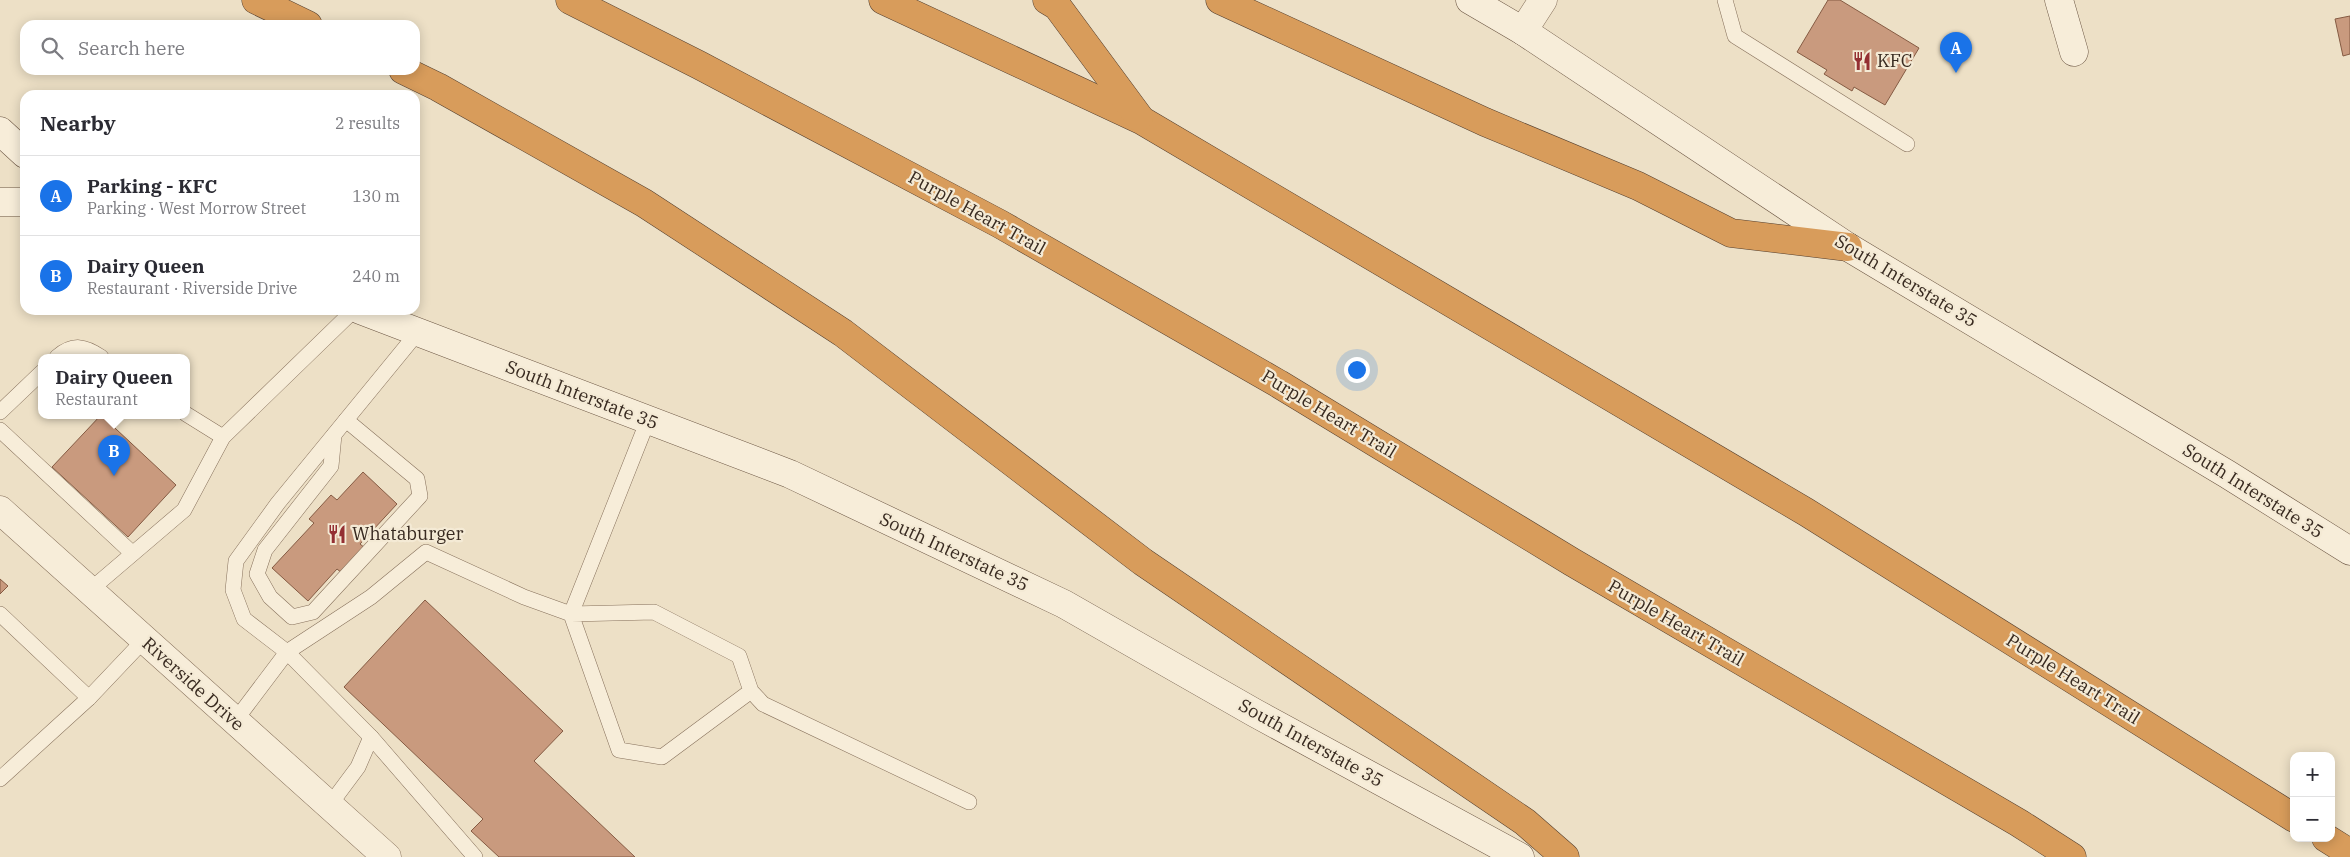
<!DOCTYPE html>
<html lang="en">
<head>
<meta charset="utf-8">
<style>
  body { margin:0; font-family:"IBM Plex Serif",serif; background:#f2f2f3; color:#2b2b33 }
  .controls { position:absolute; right:15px; bottom:15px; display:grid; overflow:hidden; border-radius:10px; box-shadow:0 2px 12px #0003 }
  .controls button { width:45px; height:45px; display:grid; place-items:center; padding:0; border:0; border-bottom:1px solid #e1e1e2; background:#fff; color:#2b2b33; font:25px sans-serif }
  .you { position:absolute; left:1356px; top:369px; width:18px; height:18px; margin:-12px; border:4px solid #fff; border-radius:50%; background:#1a73e8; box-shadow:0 0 0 8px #1a73e833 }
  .badge { display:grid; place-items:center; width:32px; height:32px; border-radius:50%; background:#1a73e8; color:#fff; font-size:16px; font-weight:700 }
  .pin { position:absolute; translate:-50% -41px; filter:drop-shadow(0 1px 2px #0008) }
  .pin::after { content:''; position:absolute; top:26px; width:18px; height:15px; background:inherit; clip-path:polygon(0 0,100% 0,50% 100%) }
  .popup { position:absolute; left:38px; top:354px; width:152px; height:65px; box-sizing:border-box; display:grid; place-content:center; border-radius:10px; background:#fff; filter:drop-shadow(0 1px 4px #0005); font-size:16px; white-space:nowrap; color:#7c7c81 }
  .popup b { font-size:19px; color:#2b2b33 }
  .popup::after { content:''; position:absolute; left:50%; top:100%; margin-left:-10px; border:10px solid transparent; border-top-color:#fff }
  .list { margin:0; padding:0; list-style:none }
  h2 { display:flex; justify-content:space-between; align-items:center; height:65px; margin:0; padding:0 20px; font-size:21px }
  h2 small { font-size:16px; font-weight:400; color:#7c7c81 }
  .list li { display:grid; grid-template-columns:32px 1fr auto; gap:15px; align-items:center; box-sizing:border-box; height:80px; padding:0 20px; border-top:1px solid #e1e1e2 }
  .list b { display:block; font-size:19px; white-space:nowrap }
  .list p { margin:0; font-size:16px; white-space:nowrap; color:#7c7c81 }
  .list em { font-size:16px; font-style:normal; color:#7c7c81 }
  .icon { flex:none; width:28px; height:28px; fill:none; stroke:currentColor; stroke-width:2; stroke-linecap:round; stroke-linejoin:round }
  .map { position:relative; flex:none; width:2350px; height:857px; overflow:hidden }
  .search { position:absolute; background:#fff; box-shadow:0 2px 12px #0003; left:20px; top:20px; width:400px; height:55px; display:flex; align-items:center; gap:12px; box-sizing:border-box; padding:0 18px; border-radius:15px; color:#7c7c81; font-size:19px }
  .panel { position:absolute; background:#fff; box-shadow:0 2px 12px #0003; left:20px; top:90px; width:400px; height:225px; border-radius:15px }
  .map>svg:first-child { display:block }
</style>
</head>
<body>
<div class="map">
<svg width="2350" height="857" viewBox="0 0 2350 857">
  <rect width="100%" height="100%" fill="#ede0c6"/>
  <!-- building -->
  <g fill="#c99a7e" stroke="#855b43">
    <polygon points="1828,0 1840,0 1919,48 1885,105 1854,87 1852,91 1824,74 1827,70 1797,52"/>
    <polygon points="2350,16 2350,54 2343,56 2335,19"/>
    <polygon points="101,415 176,485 128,537 52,467"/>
    <polygon points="363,472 397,504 360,544 365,548 342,573 337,569 308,601 272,568 314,523 309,519 331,495 337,500"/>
    <polygon points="0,579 8,586 0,594"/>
    <polygon points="425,600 563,731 534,761 635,857 499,857 471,831 483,819 344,687"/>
  </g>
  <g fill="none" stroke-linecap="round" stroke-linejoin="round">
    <!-- lane casing -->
    <g stroke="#87715c" stroke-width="16">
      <g id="lane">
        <polyline points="1725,0 1735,36 1907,144"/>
        <path d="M57,357C73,343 85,346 101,357"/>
        <polyline points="0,412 42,372"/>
        <polyline points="186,414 223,437"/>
        <polyline points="0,430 132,553"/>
        <polyline points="334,435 331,466 265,550 257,574 270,597 292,617 313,612 420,496 417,479 346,420"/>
        <polyline points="89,591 184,510 223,437 354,310"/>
        <polyline points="0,614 89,698"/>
        <polyline points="751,691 662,757 619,750 571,614 654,612 739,656 751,691 763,704 969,802"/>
        <polyline points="235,721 287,652 244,619 233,590 236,561 278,503 418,332"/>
        <polyline points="371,737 475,857"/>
        <polyline points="0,779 89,698 144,640"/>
        <polyline points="329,806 358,767 371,737 287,652 371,597 426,552 524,597 571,614 648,420"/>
      </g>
    </g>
    <!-- street casing -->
    <g stroke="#87715c" stroke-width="29">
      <g id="street">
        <polyline points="1523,31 1543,0"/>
        <polyline points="0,510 387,857"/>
      </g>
    </g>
    <!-- secondary casing -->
    <g stroke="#695340" stroke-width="29">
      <g id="secondary">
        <polyline points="1470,0 1523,31 1848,247 2227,474 2350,551"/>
        <polyline points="2059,0 2074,52"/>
        <polyline points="0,131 25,154"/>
        <polyline points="0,202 25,202"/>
        <polyline points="360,310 790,474 1064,604 1255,713 1520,857"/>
      </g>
    </g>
    <!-- highway casing -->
    <g stroke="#554030" stroke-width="29">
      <g id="highway">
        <polyline points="256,0 308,25"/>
        <polyline points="570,0 699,65 1000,224 1279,384 1572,562 2019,823 2072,857"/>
        <polyline points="883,0 1141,120 1806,512 2294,818"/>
        <polyline points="1047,0 1057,6 1139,117"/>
        <polyline points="1220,0 1485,122 1638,186 1731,233 1848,247"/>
        <polyline points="403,70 438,87 644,203 843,333 1143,562 1525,822 1565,857"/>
        <polyline points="2326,838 2350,853"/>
      </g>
    </g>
    <!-- lane -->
    <use href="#lane" stroke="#f7edd9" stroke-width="15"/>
    <!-- street -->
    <use href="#street" stroke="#f7edd9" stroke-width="28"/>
    <!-- secondary -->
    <use href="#secondary" stroke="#f7edd9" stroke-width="28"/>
    <!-- highway -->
    <use href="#highway" stroke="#d89c5b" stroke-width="28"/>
  </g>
  <!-- icons -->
  <defs>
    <g id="restaurant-bare" transform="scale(1.5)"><path d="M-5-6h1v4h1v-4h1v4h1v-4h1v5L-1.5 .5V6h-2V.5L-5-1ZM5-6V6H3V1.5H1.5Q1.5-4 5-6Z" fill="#942f33" stroke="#f4ead5" stroke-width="2.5" paint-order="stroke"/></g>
  </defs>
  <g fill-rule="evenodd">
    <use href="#restaurant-bare" x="1862" y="61"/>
    <use href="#restaurant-bare" x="337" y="534"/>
  </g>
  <g text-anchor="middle" stroke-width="4.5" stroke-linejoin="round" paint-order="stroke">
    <!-- poi labels -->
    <g font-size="18" fill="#382a20" stroke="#f4ead5" text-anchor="start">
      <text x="1877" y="67">KFC</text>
      <text x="352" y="540">Whataburger</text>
    </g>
    <!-- street labels -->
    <g font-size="18" fill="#382a20" stroke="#f4ead5">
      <text transform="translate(977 213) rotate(29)" y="6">Purple Heart Trail</text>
      <text transform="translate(1906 281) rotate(31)" y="6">South Interstate 35</text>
      <text transform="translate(582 395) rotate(21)" y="6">South Interstate 35</text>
      <text transform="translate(1329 414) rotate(31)" y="6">Purple Heart Trail</text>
      <text transform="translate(2253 491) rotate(32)" y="6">South Interstate 35</text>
      <text transform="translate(954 552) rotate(25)" y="6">South Interstate 35</text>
      <text transform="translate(1676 623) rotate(30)" y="6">Purple Heart Trail</text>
      <text transform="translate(2073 679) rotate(32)" y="6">Purple Heart Trail</text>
      <text transform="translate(193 684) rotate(42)" y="6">Riverside Drive</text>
      <text transform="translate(1311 743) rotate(29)" y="6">South Interstate 35</text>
    </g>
  </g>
</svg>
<div class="controls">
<button>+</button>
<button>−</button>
</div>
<div class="you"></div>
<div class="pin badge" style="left:1956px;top:73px">A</div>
<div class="pin badge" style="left:114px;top:476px">B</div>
<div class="popup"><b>Dairy Queen</b>Restaurant</div>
<div class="search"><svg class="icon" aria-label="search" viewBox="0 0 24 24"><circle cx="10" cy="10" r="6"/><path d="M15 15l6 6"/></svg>Search here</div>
<section class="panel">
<h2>Nearby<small>2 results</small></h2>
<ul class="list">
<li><span class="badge">A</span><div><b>Parking - KFC</b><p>Parking · West Morrow Street</p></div><em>130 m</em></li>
<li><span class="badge">B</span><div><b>Dairy Queen</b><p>Restaurant · Riverside Drive</p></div><em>240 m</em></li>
</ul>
</section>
</div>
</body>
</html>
